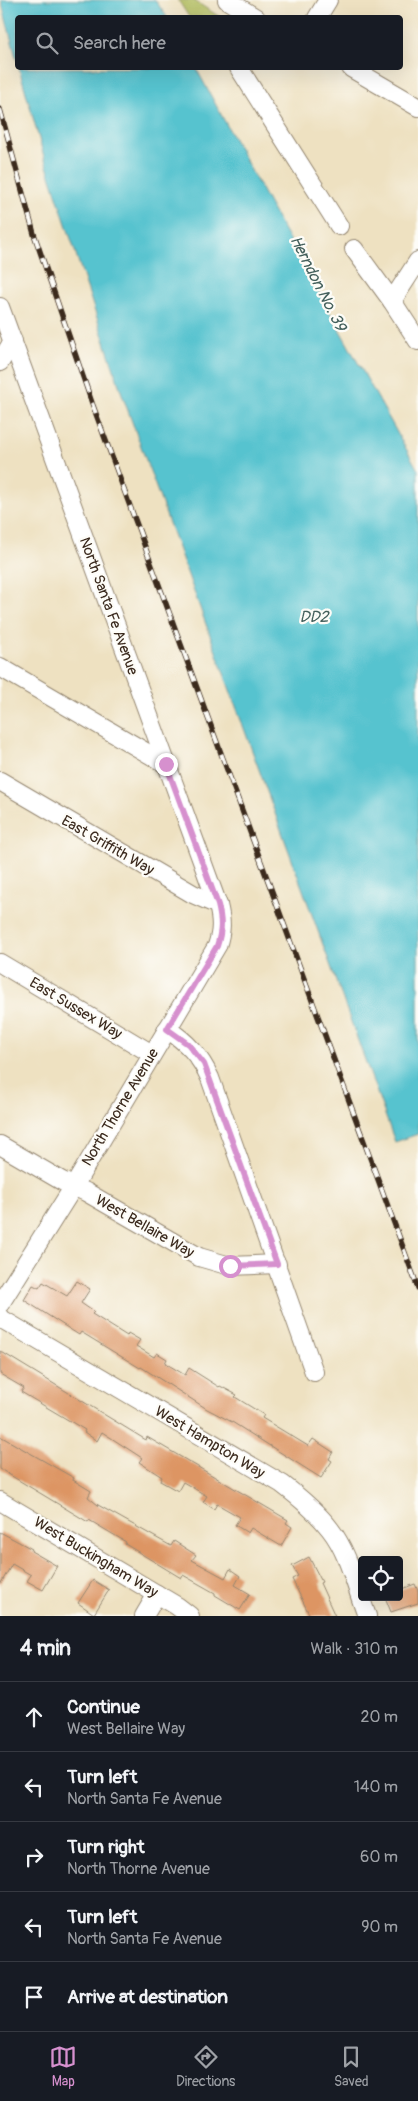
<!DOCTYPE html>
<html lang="en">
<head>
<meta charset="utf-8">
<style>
  body { margin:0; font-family:Pangolin,sans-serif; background:#242831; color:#f1f3f6 }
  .controls { position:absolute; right:15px; bottom:15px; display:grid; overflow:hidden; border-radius:5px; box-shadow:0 5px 20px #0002 }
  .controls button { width:45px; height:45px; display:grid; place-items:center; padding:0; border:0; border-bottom:1px solid #363941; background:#171b24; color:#f1f3f6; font:25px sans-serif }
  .stop { position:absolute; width:15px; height:15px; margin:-11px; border:4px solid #d690ce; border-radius:50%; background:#fff }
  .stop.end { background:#d690ce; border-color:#fff; box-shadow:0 1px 5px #0008 }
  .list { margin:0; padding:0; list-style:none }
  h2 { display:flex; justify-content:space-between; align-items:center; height:65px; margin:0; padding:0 20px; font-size:21px }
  h2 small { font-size:16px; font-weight:400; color:#9ea1a6 }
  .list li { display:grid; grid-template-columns:32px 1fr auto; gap:15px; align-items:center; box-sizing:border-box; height:70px; padding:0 20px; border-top:1px solid #363941 }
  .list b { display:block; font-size:19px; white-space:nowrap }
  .list p { margin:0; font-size:16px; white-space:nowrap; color:#9ea1a6 }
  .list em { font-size:16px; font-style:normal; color:#9ea1a6 }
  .icon { flex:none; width:28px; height:28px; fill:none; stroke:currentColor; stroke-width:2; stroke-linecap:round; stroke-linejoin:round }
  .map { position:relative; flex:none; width:418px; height:1616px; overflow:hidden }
  .search { position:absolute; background:#171b24; box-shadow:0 5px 20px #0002; left:15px; right:15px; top:15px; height:55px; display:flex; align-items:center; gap:12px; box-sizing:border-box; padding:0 18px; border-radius:5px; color:#9ea1a6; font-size:19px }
  .sheet { height:415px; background:#171b24 }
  nav { display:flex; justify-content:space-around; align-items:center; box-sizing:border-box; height:70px; border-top:1px solid #363941; background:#171b24; font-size:14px; color:#9ea1a6 }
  nav a { display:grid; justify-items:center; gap:2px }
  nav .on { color:#d690ce }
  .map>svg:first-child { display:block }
</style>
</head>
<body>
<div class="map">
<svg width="418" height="1616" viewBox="0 0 418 1616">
  <rect width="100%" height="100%" fill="#fdfcf7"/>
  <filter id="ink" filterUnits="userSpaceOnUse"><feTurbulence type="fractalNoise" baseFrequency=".02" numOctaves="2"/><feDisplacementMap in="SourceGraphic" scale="10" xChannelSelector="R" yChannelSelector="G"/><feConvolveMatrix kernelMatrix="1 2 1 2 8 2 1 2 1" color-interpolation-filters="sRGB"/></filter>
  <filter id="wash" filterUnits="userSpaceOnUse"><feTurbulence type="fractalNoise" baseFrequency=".0096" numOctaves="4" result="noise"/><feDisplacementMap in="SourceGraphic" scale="20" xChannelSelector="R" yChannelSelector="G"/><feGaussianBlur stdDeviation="1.12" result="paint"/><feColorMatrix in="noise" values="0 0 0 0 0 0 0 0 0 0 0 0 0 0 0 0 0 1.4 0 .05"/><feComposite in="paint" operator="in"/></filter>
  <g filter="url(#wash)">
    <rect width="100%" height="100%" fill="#eee1c1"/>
    <!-- green -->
    <polygon fill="#b0bb5d" stroke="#76723e" points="178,0 193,0 220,17 189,17"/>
    <!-- water -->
    <g fill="#56c3cf" stroke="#487676">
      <polygon points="1,0 155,0 167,17 18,18 17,61"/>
      <polygon points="19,68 196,68 267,200 418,470 418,1134 395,1142 123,397 45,160"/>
    </g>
    <g id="blocks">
      <!-- building -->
      <g fill="#dd9564">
        <polygon points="77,1281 90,1289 81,1303 94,1312 92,1314 127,1336 128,1333 140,1340 136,1346 154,1357 157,1353 167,1359 165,1363 185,1375 189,1368 219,1387 220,1386 237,1395 235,1397 264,1415 262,1418 308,1446 313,1439 333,1452 329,1459 332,1461 321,1478 232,1422 207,1409 141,1367 140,1368 81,1332 79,1335 24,1300 33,1285 39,1288 43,1282 67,1296"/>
        <polygon points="0,1351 146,1440 147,1437 288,1520 286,1523 292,1527 281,1546 251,1528 248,1533 235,1525 240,1517 217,1504 214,1509 203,1502 207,1496 183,1482 178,1491 160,1481 162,1477 139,1462 142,1458 102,1432 97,1441 84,1432 85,1430 21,1392 24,1388 0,1374"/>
        <polygon points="0,1436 74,1478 73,1480 91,1491 88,1497 98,1505 171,1546 174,1541 196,1555 192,1560 225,1578 230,1569 240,1576 235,1585 250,1594 240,1610 215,1595 215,1593 183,1575 181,1578 125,1544 126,1542 89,1520 88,1522 0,1469"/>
        <polygon points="0,1532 32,1549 31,1551 57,1566 43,1590 27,1581 31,1575 12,1564 0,1585"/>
        <polygon points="309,1557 322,1582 320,1583 335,1616 310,1616 292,1579 298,1576 292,1566"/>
        <polygon points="93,1580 109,1590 94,1614 78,1603"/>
        <polygon points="415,1584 418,1591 418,1603 391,1612 385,1597 399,1597 399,1590"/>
      </g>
    </g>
  </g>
  <g filter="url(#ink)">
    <use href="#blocks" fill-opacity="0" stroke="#948670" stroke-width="1"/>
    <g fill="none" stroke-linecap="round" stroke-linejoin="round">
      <!-- minor casing -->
      <g stroke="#948670" stroke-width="20">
        <g id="minor">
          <polyline points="227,0 256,18"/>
          <polyline points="317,18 328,0"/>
          <polyline points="239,68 339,226"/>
          <polyline points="351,68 418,107"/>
          <polyline points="354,249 392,301"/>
          <polyline points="418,261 392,301 418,341"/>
          <path d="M0,307L218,905C222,921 222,931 217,946L74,1186L0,1304"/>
          <polyline points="0,362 13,341"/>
          <polyline points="0,667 166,764"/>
          <polyline points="0,781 193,894 218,905"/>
          <polyline points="0,963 152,1054"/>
          <path d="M167,1029C187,1042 200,1056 210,1078L314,1372"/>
          <polyline points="0,1145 62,1181 86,1192 199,1257 230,1266 277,1264"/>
          <path d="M0,1318L282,1484C299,1497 317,1512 330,1529C349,1553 356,1588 367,1616"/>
          <polyline points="0,1501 177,1606 190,1616"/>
          <polyline points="144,1616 157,1594"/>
        </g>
      </g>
      <!-- minor -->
      <use href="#minor" stroke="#fff" stroke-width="18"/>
      <!-- rail casing -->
      <g stroke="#3b2a1e" stroke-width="5.5">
        <polyline id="rail" points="0,109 34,234 92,403 418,1288"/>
      </g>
      <!-- rail -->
      <use href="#rail" stroke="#fdfcf7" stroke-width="4" stroke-dasharray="11" stroke-linecap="butt"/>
    </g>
  </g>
  <g fill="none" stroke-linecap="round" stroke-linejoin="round" filter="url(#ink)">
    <!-- route -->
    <path stroke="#d690ce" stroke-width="6" d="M166,764L218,905C222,921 222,931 217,946L167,1029L188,1044L204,1064L277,1264L230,1266"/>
  </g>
  <g text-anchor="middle" stroke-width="4.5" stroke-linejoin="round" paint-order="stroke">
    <!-- street labels -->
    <g font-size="15" fill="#3b2a1e" stroke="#fdfcf7">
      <text transform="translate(109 606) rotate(70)" y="5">North Santa Fe Avenue</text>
      <text transform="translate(108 845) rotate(30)" y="5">East Griffith Way</text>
      <text transform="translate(76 1008) rotate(31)" y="5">East Sussex Way</text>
      <text transform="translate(120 1107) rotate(-59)" y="5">North Thorne Avenue</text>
      <text transform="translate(145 1226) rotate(30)" y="5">West Bellaire Way</text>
      <text transform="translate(210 1442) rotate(31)" y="5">West Hampton Way</text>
      <text transform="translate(96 1557) rotate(31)" y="5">West Buckingham Way</text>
    </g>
    <!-- water labels -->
    <g font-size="16" font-style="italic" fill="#44605c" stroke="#fdfcf7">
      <text transform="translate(319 283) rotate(63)" y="6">Herndon No. 39</text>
      <text x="314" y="622">DD2</text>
    </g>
  </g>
</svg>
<div class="controls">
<button><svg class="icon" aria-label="locate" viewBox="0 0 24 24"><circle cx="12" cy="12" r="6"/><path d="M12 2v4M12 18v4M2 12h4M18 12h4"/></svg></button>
</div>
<div class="stop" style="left:230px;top:1266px"></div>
<div class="stop end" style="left:166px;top:764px"></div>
<div class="search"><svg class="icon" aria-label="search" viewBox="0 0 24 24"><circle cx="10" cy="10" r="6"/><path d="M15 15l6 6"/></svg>Search here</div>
</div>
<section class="sheet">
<h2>4 min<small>Walk · 310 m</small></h2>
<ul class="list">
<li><svg class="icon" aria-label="ahead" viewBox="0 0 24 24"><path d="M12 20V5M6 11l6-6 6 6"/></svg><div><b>Continue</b><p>West Bellaire Way</p></div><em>20 m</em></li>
<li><svg class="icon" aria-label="left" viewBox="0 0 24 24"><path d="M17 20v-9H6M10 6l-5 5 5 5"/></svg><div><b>Turn left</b><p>North Santa Fe Avenue</p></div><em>140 m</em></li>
<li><svg class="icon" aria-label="right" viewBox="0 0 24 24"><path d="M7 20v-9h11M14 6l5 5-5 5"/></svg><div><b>Turn right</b><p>North Thorne Avenue</p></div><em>60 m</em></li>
<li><svg class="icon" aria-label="left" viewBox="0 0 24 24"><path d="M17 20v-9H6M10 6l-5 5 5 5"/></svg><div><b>Turn left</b><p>North Santa Fe Avenue</p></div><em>90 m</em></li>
<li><svg class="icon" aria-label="arrive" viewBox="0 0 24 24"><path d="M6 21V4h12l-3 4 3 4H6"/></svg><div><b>Arrive at destination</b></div></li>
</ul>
</section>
<nav>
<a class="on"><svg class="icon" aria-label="map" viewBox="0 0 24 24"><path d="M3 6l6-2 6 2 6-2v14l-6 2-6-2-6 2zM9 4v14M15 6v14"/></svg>Map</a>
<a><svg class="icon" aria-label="directions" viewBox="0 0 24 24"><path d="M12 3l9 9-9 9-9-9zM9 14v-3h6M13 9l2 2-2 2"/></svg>Directions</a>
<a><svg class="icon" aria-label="saved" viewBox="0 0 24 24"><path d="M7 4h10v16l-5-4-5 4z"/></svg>Saved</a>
</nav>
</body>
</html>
